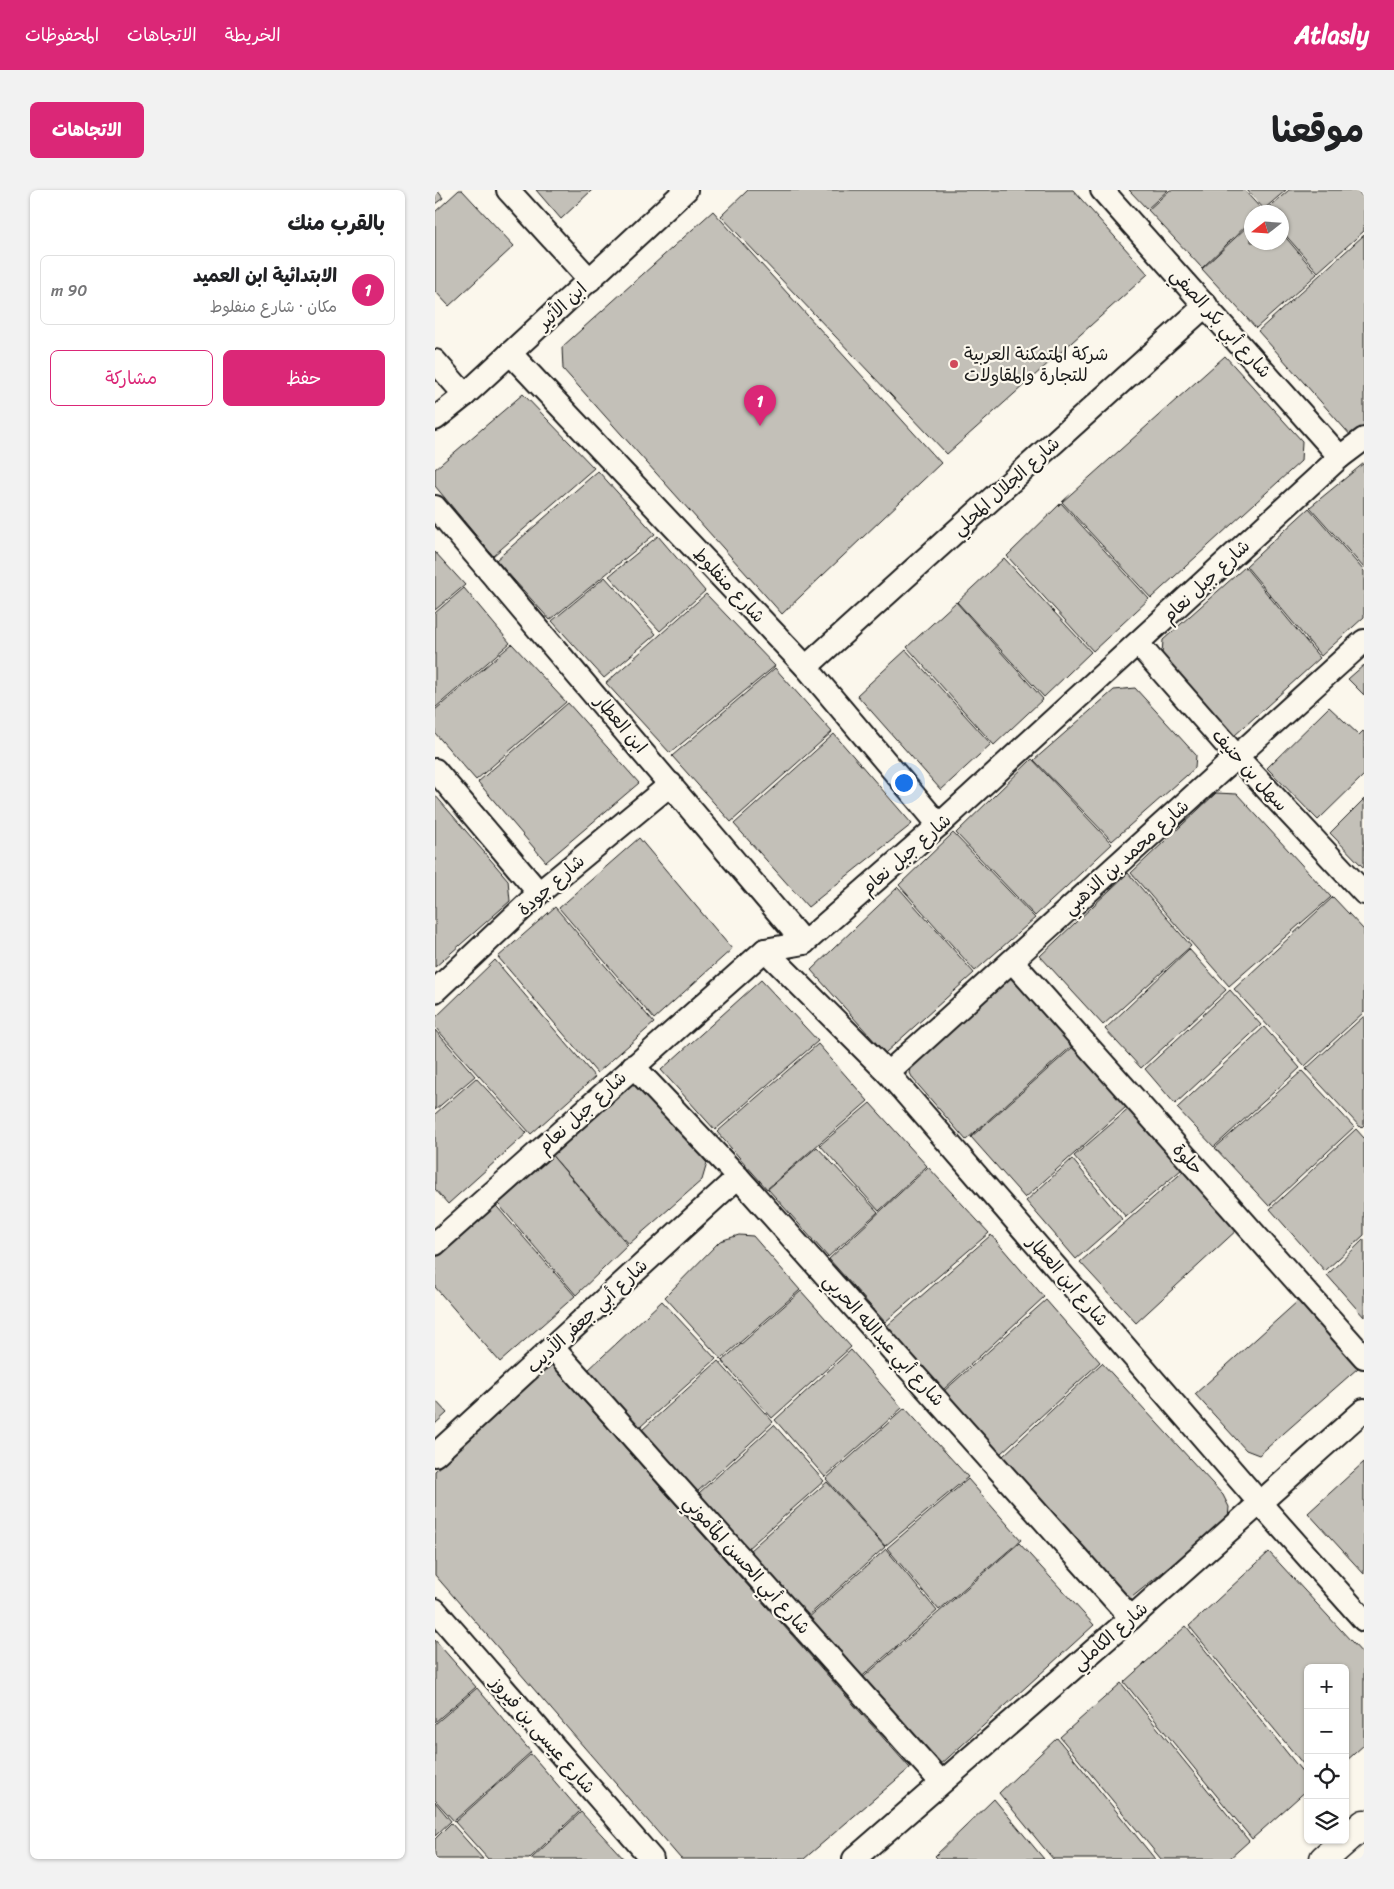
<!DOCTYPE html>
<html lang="ar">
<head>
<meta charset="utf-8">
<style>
  body { margin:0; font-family:Sriracha,"Playpen Sans Arabic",sans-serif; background:#f2f2f2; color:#202124; direction:rtl }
  .controls { position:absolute; right:15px; bottom:15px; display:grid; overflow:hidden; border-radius:8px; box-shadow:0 1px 4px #0004 }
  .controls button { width:45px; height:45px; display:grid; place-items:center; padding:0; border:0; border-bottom:1px solid #e0e0e0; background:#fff; color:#202124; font:25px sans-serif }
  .compass { position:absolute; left:809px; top:15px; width:45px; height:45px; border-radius:50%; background:#fff; box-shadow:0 1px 4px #0004; rotate:253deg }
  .you { position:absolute; left:468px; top:592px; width:18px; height:18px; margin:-12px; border:4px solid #fff; border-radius:50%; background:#1a73e8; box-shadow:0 0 0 8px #1a73e833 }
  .badge { display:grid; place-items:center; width:32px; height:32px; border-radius:50%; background:#db2777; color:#fff; font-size:16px; font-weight:700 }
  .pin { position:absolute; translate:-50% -41px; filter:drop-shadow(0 1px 2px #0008) }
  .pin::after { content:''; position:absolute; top:26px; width:18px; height:15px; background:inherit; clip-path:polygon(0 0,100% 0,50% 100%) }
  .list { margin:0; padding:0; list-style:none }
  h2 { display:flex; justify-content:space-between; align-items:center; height:65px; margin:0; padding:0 20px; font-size:21px }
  h2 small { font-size:16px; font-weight:400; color:#757577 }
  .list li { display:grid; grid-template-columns:32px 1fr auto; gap:15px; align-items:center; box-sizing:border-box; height:70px; margin:0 10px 10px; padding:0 10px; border:1px solid #e0e0e0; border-radius:8px }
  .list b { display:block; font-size:19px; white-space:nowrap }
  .list p { margin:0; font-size:16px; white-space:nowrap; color:#757577 }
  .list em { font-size:16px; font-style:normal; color:#757577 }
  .actions { display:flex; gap:10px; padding:15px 20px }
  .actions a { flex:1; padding:11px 0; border:1px solid #db2777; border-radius:8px; text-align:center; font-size:18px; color:#db2777 }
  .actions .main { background:#db2777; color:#fff }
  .icon { flex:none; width:28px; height:28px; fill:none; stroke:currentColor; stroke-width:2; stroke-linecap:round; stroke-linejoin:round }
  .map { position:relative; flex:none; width:929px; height:1669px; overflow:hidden; direction:ltr; border-radius:8px }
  header { display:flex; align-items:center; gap:30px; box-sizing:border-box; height:70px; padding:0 25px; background:#db2777; color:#fff }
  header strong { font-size:24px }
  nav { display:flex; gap:28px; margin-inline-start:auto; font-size:18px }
  .intro { display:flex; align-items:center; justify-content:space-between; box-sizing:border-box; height:120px; padding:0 30px }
  h1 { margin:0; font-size:35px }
  .button { padding:12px 22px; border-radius:8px; background:#db2777; color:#fff; font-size:18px; font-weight:700 }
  main { display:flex; gap:30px; padding:0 30px }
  aside { flex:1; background:#fff; border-radius:8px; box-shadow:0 1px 4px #0004 }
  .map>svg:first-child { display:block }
</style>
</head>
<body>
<header>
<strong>Atlasly</strong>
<nav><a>الخريطة</a><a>الاتجاهات</a><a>المحفوظات</a></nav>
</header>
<div class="intro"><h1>موقعنا</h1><a class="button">الاتجاهات</a></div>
<main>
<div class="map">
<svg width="929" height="1669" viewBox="0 0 929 1669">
  <rect width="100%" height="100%" fill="#fbf7ec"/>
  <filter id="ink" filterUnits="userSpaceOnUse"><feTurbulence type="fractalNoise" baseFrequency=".02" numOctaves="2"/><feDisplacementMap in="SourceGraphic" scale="10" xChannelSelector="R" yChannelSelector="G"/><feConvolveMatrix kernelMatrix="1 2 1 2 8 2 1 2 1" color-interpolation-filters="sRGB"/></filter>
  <g filter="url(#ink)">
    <!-- building -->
    <g fill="#c3c0b8" stroke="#1c1c1c">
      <polygon points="0,0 2,0 8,8 0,14"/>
      <polygon points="24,0 27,0 79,56 14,116 0,101 0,22"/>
      <polygon points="101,0 157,0 126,29"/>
      <polygon points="313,0 638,0 713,84 512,264 286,26"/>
      <polygon points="694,0 733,0 712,19"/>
      <polygon points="735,0 809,0 828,21 826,22 816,22 816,31 767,78 713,20"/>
      <polygon points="812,0 851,0 829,19"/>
      <polygon points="854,0 922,0 929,8 929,41 883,82 846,40 846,22 831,22 830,21"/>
      <polygon points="278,21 506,273 347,424 128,179 127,157"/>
      <polygon points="816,33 816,52 846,52 846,42 882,84 821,138 767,79"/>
      <polygon points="929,45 929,237 917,247 823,141"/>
      <polygon points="790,166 867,251 866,271 716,408 627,312"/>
      <polygon points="88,204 159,278 58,366 0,296 0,279"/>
      <polygon points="929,273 929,378 875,317"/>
      <polygon points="163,281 220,344 115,430 61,370"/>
      <polygon points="626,313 714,409 658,461 572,366"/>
      <polygon points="874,318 929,381 929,427 886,466 811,376"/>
      <polygon points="223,346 270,401 225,441 174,386"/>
      <polygon points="0,362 30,395 0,420"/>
      <polygon points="569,368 656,462 609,507 522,412"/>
      <polygon points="810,377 885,468 799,546 727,464 728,450"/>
      <polygon points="170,387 221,444 169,488 117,431"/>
      <polygon points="29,398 75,453 0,518 0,423"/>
      <polygon points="271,404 340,476 235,563 171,493"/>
      <polygon points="521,412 608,509 559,555 472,457"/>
      <polygon points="77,454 131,512 41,590 0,543 0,520"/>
      <polygon points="471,460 556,554 506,600 422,505"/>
      <polygon points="929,475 929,505 913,489"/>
      <polygon points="340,478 397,542 296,632 237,566"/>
      <polygon points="700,498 761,565 760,578 677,651 599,570 679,500"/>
      <polygon points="133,513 204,593 111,672 43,592"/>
      <polygon points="894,517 924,545 928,541 929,542 929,585 883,630 832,578"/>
      <polygon points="399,544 477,634 373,717 299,634"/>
      <polygon points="597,569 677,654 600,726 521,643"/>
      <polygon points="781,603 802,604 896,707 794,796 696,683"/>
      <polygon points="0,605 73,690 75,711 0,777"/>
      <polygon points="929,609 929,678 895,643"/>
      <polygon points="518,643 600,728 540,781 464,695"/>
      <polygon points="204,648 297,759 219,829 124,718"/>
      <polygon points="693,683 756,756 668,835 605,766"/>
      <polygon points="463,697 539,783 450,863 376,780"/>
      <polygon points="898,707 929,740 929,822 870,876 799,799"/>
      <polygon points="120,717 219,833 162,883 63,767"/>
      <polygon points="754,759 791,800 706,878 670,839"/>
      <polygon points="60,770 160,887 96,944 0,837 0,828"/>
      <polygon points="567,787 581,789 638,855 531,950 478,889 475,883 477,874"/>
      <polygon points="326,790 383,851 280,940 226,880"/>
      <polygon points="795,800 826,835 740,914 710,879"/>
      <polygon points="929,826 929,935 926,938 871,879"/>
      <polygon points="829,837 865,878 779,957 742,918"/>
      <polygon points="0,840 40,886 0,920"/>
      <polygon points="383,854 433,911 332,999 282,942"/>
      <polygon points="638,857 691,917 590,1008 536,947"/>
      <polygon points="867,881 919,937 834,1016 780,958"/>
      <polygon points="41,888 92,943 13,1014 0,999 0,924"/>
      <polygon points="196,892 205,895 272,973 267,990 194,1054 114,962"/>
      <polygon points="435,913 492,976 444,1021 385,955"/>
      <polygon points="696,917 747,979 691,1027 639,966"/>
      <polygon points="921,939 929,948 929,1045 890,1081 835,1019"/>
      <polygon points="382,957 443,1022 393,1067 333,999"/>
      <polygon points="114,962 193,1055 141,1105 59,1009"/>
      <polygon points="637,969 687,1029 641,1069 591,1011"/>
      <polygon points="493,977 554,1043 450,1132 394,1069"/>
      <polygon points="751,979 804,1038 701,1133 645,1072"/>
      <polygon points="56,1010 140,1106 65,1172 0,1097 0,1061"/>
      <polygon points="304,1045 318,1046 365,1100 286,1169 230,1107 285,1051"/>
      <polygon points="556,1045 609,1107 508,1200 452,1136"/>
      <polygon points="929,1049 929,1127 892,1085"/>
      <polygon points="366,1101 416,1157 337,1228 287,1171"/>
      <polygon points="611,1110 665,1172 565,1264 509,1201"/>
      <polygon points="227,1111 281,1169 205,1237 152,1181"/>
      <polygon points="863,1111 923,1178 824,1265 811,1260 760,1204"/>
      <polygon points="416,1160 467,1218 390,1287 340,1230"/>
      <polygon points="283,1171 338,1232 262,1302 207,1240"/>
      <polygon points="667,1173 788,1305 794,1317 793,1329 691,1412 568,1266"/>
      <polygon points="116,1174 475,1578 369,1669 246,1669 0,1385 0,1281"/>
      <polygon points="0,1210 12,1223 0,1234"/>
      <polygon points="470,1218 533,1287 450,1356 391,1289"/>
      <polygon points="339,1235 389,1291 312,1359 264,1303"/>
      <polygon points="929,1272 929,1384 873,1323"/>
      <polygon points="533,1289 586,1350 504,1420 452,1358"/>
      <polygon points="392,1292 450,1357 372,1427 314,1361"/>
      <polygon points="584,1353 659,1435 503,1577 424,1491"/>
      <polygon points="451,1359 502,1421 423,1490 372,1429"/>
      <polygon points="834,1362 929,1465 929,1555 910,1572 910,1478 873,1478 873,1580 754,1436"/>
      <polygon points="751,1436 873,1589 873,1599 817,1649 689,1492"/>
      <polygon points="0,1450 41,1497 0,1532"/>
      <polygon points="686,1493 814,1651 794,1669 726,1669 625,1547"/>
      <polygon points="42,1498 96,1562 19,1631 0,1610 0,1534"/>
      <polygon points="622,1548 720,1669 618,1669 564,1603"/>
      <polygon points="96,1564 145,1621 94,1669 53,1669 20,1632"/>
      <polygon points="559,1609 609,1669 503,1669 500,1666"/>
      <polygon points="0,1612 16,1631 0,1646"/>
      <polygon points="146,1622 189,1669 96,1669"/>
      <polygon points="16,1633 48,1669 0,1669 0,1649"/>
    </g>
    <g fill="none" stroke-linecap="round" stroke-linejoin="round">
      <!-- street casing -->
      <g stroke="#1c1c1c" stroke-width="26">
        <g id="street">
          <polyline points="73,0 155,90"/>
          <polyline points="667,0 905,267"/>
          <polyline points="75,163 371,477 504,635"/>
          <polyline points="0,171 30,205"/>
          <polyline points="0,229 30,205 251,0"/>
          <polyline points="0,317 369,753"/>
          <polyline points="703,454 802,567 929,703"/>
          <polyline points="371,477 771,115"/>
          <polyline points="0,580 104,703"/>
          <polyline points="330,760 453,883 824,1312 929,1430"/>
          <polyline points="577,771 929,1167"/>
          <polyline points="0,801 104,703 236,594"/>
          <polyline points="198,876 303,987 696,1428"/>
          <polyline points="453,883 929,451"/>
          <polyline points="0,1054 330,760 369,753 504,635 905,267 929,249"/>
          <polyline points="118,1158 506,1592"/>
          <polyline points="0,1265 303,987"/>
          <polyline points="0,1420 217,1669"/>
          <polyline points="419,1669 696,1428 929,1220"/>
        </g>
      </g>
      <!-- primary casing -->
      <g stroke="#1c1c1c" stroke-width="31">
        <polyline id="primary" points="889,1669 929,1634"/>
      </g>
      <!-- street -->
      <use href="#street" stroke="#fbf7ec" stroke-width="22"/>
      <!-- primary -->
      <use href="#primary" stroke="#fbf7ec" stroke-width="28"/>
    </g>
  </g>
  <!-- markers -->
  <circle fill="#d1495b" stroke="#fbf7ec" stroke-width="2" cx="519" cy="174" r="5"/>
  <g text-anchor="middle" stroke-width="4.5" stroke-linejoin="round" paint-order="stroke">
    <!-- street labels -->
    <g font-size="18" fill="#1c1c1c" stroke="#fbf7ec">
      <text transform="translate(127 116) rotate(-43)" y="6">ابن الأثير</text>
      <text transform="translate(786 133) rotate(48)" y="6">شارع أبي بكر الصفي</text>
      <text transform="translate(571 296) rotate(-42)" y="6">شارع الجلال المحلي</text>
      <text transform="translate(771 391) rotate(-43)" y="6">شارع جبل نعام</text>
      <text transform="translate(294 395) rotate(47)" y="6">شارع منفلوط</text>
      <text transform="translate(186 534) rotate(50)" y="6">ابن العطار</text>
      <text transform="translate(815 580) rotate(48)" y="6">سهل بن حنيف</text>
      <text transform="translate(471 664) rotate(-41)" y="6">شارع جبل نعام</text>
      <text transform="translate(691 667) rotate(-42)" y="6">شارع محمد بن الذهبي</text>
      <text transform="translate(116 695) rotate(-41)" y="6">شارع جودة</text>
      <text transform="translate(147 922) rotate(-42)" y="6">شارع جبل نعام</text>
      <text transform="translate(753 969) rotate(48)" y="6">حلوة</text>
      <text transform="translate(633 1091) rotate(49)" y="6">شارع ابن العطار</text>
      <text transform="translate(152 1126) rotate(-43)" y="6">شارع أبي جعفر الأديب</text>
      <text transform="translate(449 1150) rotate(48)" y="6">شارع أبي عبدالله الحربي</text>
      <text transform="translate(312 1375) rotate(48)" y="6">شارع أبي الحسن المأموني</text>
      <text transform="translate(675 1446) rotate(-41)" y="6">شارع الكاملي</text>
      <text transform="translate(108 1545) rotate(49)" y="6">شارع عيسى بن فيروز</text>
    </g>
    <!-- poi labels -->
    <g font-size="18" fill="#1c1c1c" stroke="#fbf7ec" text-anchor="start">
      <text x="529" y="170">شركة المتمكنة العربية<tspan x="529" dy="21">للتجارة والمقاولات</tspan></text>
    </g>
  </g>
</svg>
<div class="controls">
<button>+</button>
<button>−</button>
<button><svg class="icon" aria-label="locate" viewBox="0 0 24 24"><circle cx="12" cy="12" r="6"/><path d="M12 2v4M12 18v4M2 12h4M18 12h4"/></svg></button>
<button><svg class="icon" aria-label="layers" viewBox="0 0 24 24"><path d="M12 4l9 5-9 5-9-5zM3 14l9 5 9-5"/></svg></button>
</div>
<svg class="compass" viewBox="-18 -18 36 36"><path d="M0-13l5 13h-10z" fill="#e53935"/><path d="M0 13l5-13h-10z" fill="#757577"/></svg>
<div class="you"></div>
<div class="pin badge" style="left:325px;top:236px">1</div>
</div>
<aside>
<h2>بالقرب منك<small></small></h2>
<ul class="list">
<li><span class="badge">1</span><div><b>الابتدائية ابن العميد</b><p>مكان · شارع منفلوط</p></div><em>90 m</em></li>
</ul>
<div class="actions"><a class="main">حفظ</a><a>مشاركة</a></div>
</aside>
</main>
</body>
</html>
